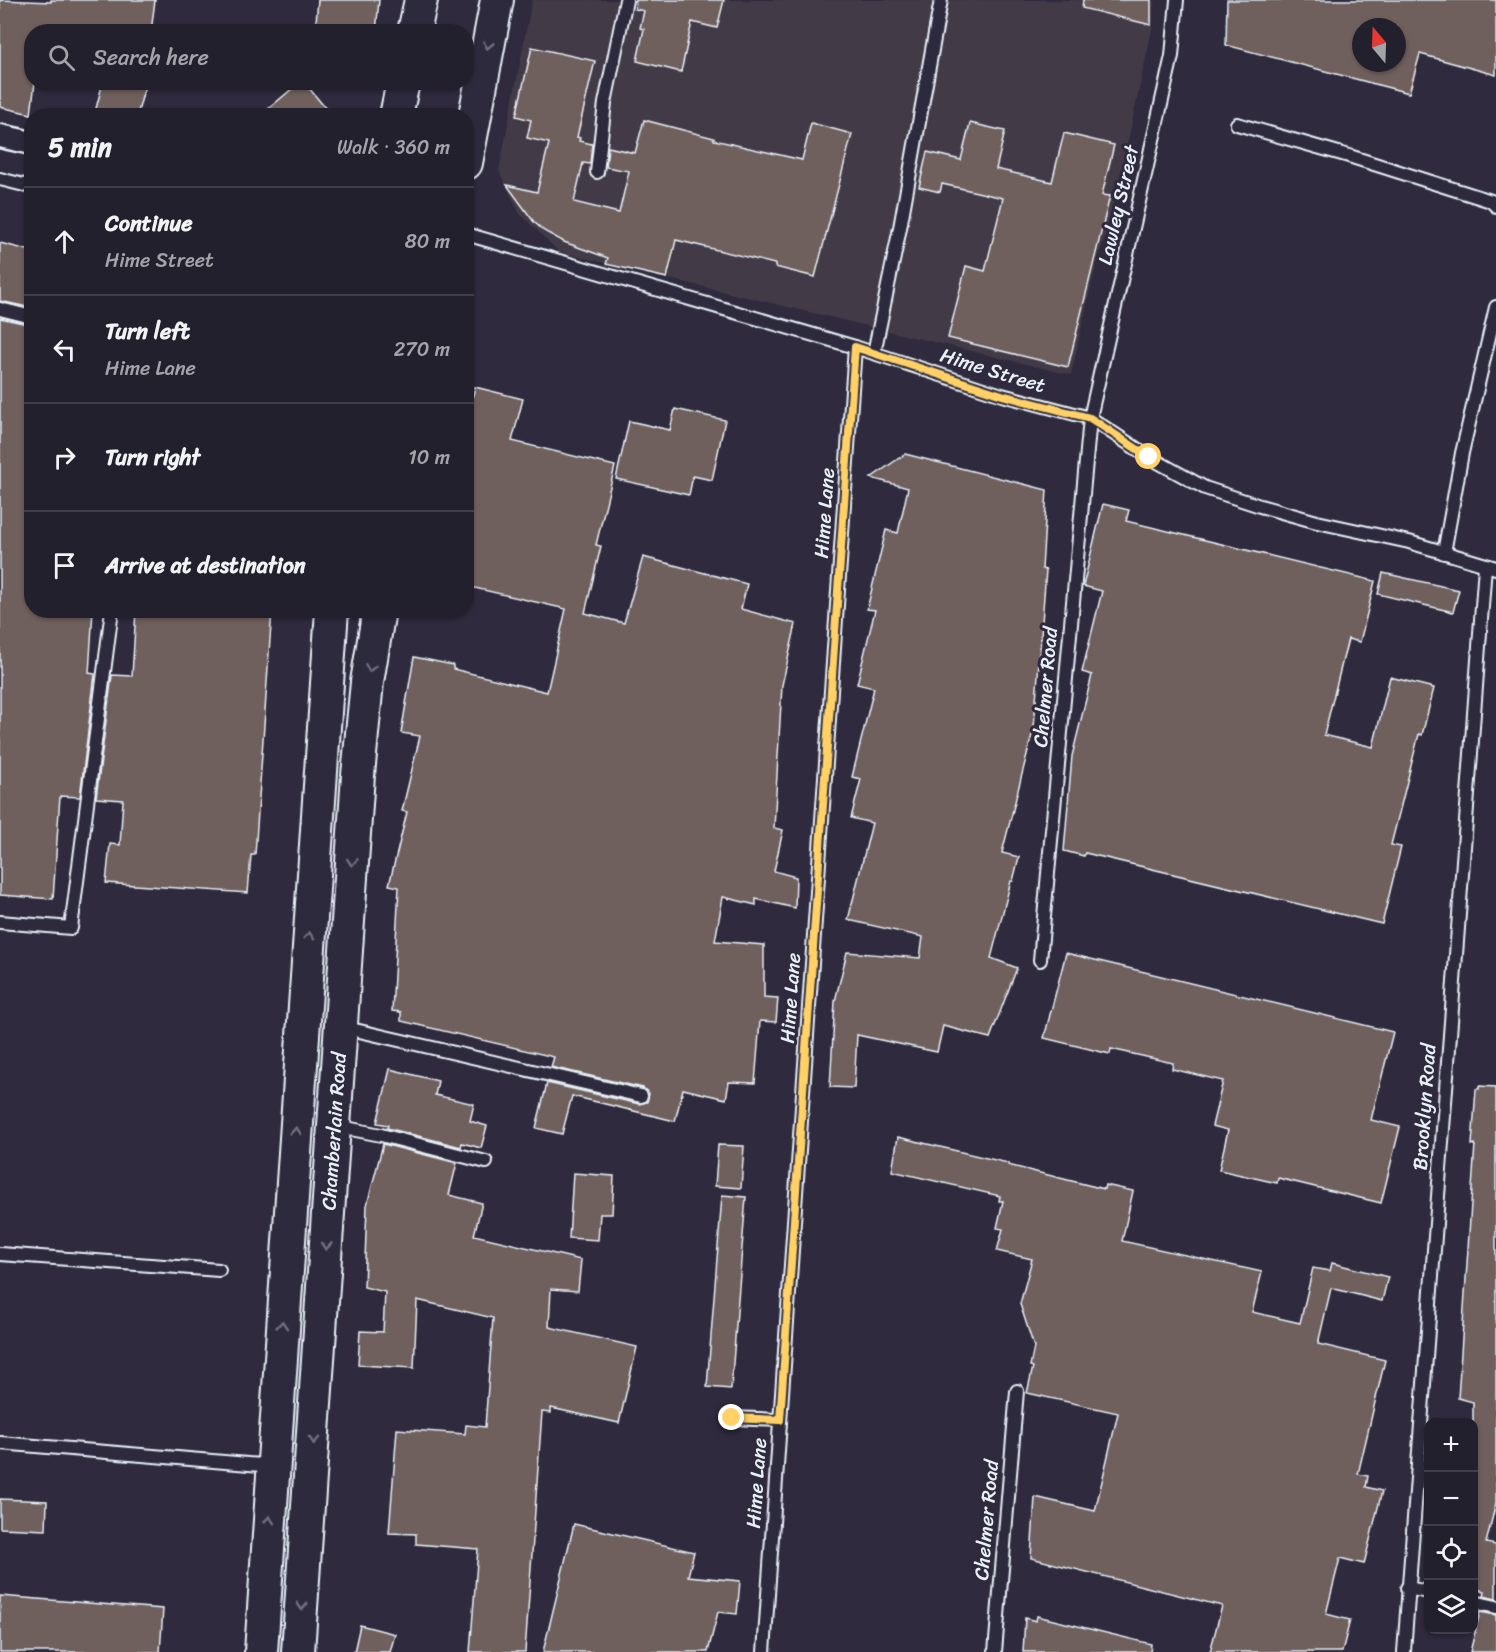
<!DOCTYPE html>
<html lang="en">
<head>
<meta charset="utf-8">
<style>
  body { margin:0; font-family:Sriracha,sans-serif; background:#2b2836; color:#f1f3f6 }
  .controls { position:absolute; right:18px; bottom:18px; display:grid; overflow:hidden; border-radius:12px; box-shadow:0 2px 4px #0004 }
  .controls button { width:54px; height:54px; display:grid; place-items:center; padding:0; border:0; border-bottom:2px solid #403e4a; background:#23202e; color:#f1f3f6; font:30px sans-serif }
  .compass { position:absolute; left:1352px; top:18px; width:54px; height:54px; border-radius:50%; background:#23202e; box-shadow:0 2px 4px #0004; rotate:341deg }
  .stop { position:absolute; width:18px; height:18px; margin:-14px; border:4px solid #ffd166; border-radius:50%; background:#fff }
  .stop.end { background:#ffd166; border-color:#fff; box-shadow:0 2px 6px #0008 }
  .list { margin:0; padding:0; list-style:none }
  h2 { display:flex; justify-content:space-between; align-items:center; height:78px; margin:0; padding:0 24px; font-size:26px }
  h2 small { font-size:20px; font-weight:400; color:#a3a3aa }
  .list li { display:grid; grid-template-columns:39px 1fr auto; gap:18px; align-items:center; box-sizing:border-box; height:108px; padding:0 24px; border-top:2px solid #403e4a }
  .list b { display:block; font-size:22px; white-space:nowrap }
  .list p { margin:0; font-size:20px; white-space:nowrap; color:#a3a3aa }
  .list em { font-size:20px; font-style:normal; color:#a3a3aa }
  .icon { flex:none; width:33px; height:33px; fill:none; stroke:currentColor; stroke-width:2; stroke-linecap:round; stroke-linejoin:round }
  .map { position:relative; flex:none; width:1496px; height:1652px; overflow:hidden }
  .search { position:absolute; background:#23202e; box-shadow:0 2px 4px #0004; left:24px; top:24px; width:450px; height:66px; display:flex; align-items:center; gap:15px; box-sizing:border-box; padding:0 21px; border-radius:24px; color:#a3a3aa; font-size:22px }
  .panel { position:absolute; background:#23202e; box-shadow:0 2px 4px #0004; left:24px; top:108px; width:450px; height:510px; border-radius:24px }
  .map>svg:first-child { display:block }
</style>
</head>
<body>
<div class="map">
<svg width="1496" height="1652" viewBox="0 0 1496 1652">
  <rect width="100%" height="100%" fill="#2f2a3d"/>
  <filter id="ink" filterUnits="userSpaceOnUse"><feTurbulence type="fractalNoise" baseFrequency=".0167" numOctaves="2"/><feDisplacementMap in="SourceGraphic" scale="12" xChannelSelector="R" yChannelSelector="G"/><feConvolveMatrix kernelMatrix="1 2 1 2 8 2 1 2 1" color-interpolation-filters="sRGB"/></filter>
  <g filter="url(#ink)">
    <!-- built -->
    <polygon fill="#423a47" points="532,0 1154,0 1153,25 1116,196 1092,281 1071,375 559,252 520,214 499,171"/>
    <!-- building -->
    <g fill="#6f615d" stroke="#e8f1f8" stroke-width="1.5" fill-rule="evenodd">
      <polygon points="0,0 51,2 51,0 155,0 151,32 32,32 32,82 35,82 31,114 0,107"/>
      <polygon points="318,0 379,0 376,32 315,32"/>
      <polygon points="636,0 724,0 717,28 692,22 681,72 637,61 644,29 640,28 644,11 635,9"/>
      <polygon points="1083,0 1151,0 1151,25 1082,8"/>
      <path d="M1227,0H1496V75L1420,54L1409,93L1226,45ZM1361,27H1397V63H1361Z"/>
      <polygon points="532,47 595,61 577,137 580,138 579,141 592,144 590,164 583,163 574,202 619,213 629,171 606,167 608,147 635,153 644,120 714,138 714,140 802,160 811,123 852,134 815,277 775,267 775,264 676,240 667,278 606,264 608,258 564,242 544,231 534,222 507,185 537,192 549,143 527,138 531,120 516,116"/>
      <polygon points="103,82 146,82 137,116 94,116"/>
      <polygon points="300,82 304,82 332,116 260,116"/>
      <polygon points="970,123 1005,131 996,169 1052,182 1064,133 1114,145 1102,195 1110,196 1068,367 948,338 966,266 985,271 1003,198 942,184 940,192 919,187 927,152 961,160"/>
      <polygon points="0,243 32,251 32,308 0,301"/>
      <polygon points="0,318 32,325 32,610 93,610 89,673 95,674 80,797 60,796 53,899 0,895"/>
      <polygon points="475,387 523,399 512,441 615,466 596,545 601,546 585,613 624,623 643,557 747,584 741,609 796,624 782,685 774,828 783,830 774,871 796,877 795,908 756,899 756,905 723,897 715,941 764,945 764,997 778,998 776,1022 760,1021 755,1083 729,1082 726,1099 683,1089 675,1121 572,1096 562,1134 536,1128 547,1083 639,1104 647,1102 649,1094 643,1088 551,1067 554,1057 401,1021 401,1012 392,1011 399,887 389,885 407,812 402,811 420,736 401,733 414,657 453,665 453,669 547,692 566,609 466,586 466,407 470,408"/>
      <polygon points="675,409 725,420 712,480 693,476 689,495 616,479 629,421 670,430"/>
      <polygon points="905,454 1047,490 1042,569 1046,570 1034,727 1002,853 1019,857 1013,881 1011,881 991,958 1017,968 990,1038 943,1026 937,1052 857,1035 854,1088 830,1087 835,1001 847,952 920,958 923,937 848,920 872,823 851,818 861,779 852,777 874,688 857,684 875,610 867,609 886,530 898,533 908,488 871,478"/>
      <polygon points="1103,504 1129,510 1126,521 1375,581 1360,642 1348,639 1324,735 1373,747 1390,677 1434,688 1422,735 1419,734 1391,845 1401,847 1382,924 1085,853 1084,856 1064,851 1072,756 1092,675 1082,672 1102,591 1083,586"/>
      <polygon points="1383,573 1459,590 1453,612 1378,594"/>
      <polygon points="136,610 272,610 255,855 251,855 248,893 106,883 110,844 120,845 123,800 96,798 112,675 132,676"/>
      <polygon points="1066,953 1393,1032 1371,1120 1400,1127 1381,1203 1278,1178 1277,1183 1219,1170 1228,1130 1212,1126 1223,1081 1172,1069 1173,1063 1111,1049 1110,1054 1044,1038"/>
      <polygon points="390,1069 438,1081 435,1095 474,1104 470,1121 487,1126 481,1148 462,1143 461,1147 387,1128 388,1125 377,1123"/>
      <polygon points="1479,1086 1496,1087 1496,1503 1486,1543 1496,1545 1496,1599 1484,1596 1485,1591 1473,1588 1473,1402 1458,1398 1475,1144 1472,1145 1476,1089 1479,1089"/>
      <polygon points="898,1137 1008,1163 1008,1165 1104,1189 1105,1185 1133,1191 1122,1241 1262,1272 1252,1312 1300,1323 1313,1268 1330,1271 1332,1263 1388,1277 1382,1301 1331,1288 1318,1344 1385,1360 1358,1474 1368,1476 1366,1487 1382,1491 1364,1564 1340,1558 1326,1614 1350,1620 1342,1652 1210,1652 1222,1606 1031,1558 1035,1497 1095,1511 1118,1413 1027,1393 1033,1367 1030,1366 1034,1347 1020,1304 1032,1259 997,1251 1003,1229 997,1228 1003,1201 999,1201 1000,1196 892,1171"/>
      <polygon points="383,1144 457,1163 449,1195 482,1203 474,1235 581,1260 578,1291 551,1289 549,1327 637,1347 619,1423 551,1408 551,1413 542,1412 525,1652 470,1652 478,1549 416,1544 416,1534 389,1533 397,1429 465,1434 466,1425 485,1427 493,1318 417,1300 414,1368 358,1365 360,1331 383,1332 385,1292 364,1287 367,1205"/>
      <polygon points="718,1145 744,1146 741,1188 715,1186"/>
      <polygon points="573,1173 614,1176 612,1214 600,1214 598,1240 569,1238"/>
      <polygon points="722,1195 746,1197 731,1389 707,1387"/>
      <polygon points="0,1499 47,1501 46,1530 0,1528"/>
      <polygon points="574,1524 694,1552 688,1576 740,1581 737,1614 718,1612 708,1652 543,1652"/>
      <polygon points="0,1596 163,1609 160,1652 0,1652"/>
      <polygon points="1480,1612 1496,1615 1496,1652 1470,1652"/>
      <polygon points="1037,1616 1151,1644 1150,1652 1023,1652 1025,1618 1036,1621"/>
      <polygon points="360,1625 395,1634 390,1652 354,1652"/>
    </g>
    <g fill="none" stroke-linecap="round" stroke-linejoin="round">
      <!-- lane casing -->
      <g stroke="#e8f1f8" stroke-width="16">
        <g id="lane">
          <polyline points="1237,124 1349,156 1491,201 1496,206"/>
          <polyline points="597,172 605,103 626,0"/>
          <polyline points="0,179 32,187"/>
          <polyline points="466,234 855,347 1002,395 1090,418 1149,457 1205,488 1260,506 1317,522 1409,542 1496,568"/>
          <polyline points="0,309 32,317"/>
          <polyline points="874,353 900,228 941,0"/>
          <polyline points="1444,553 1462,453 1496,307"/>
          <polyline points="0,922 71,928 112,610"/>
          <polyline points="1040,960 1090,418 1172,56 1177,0"/>
          <polyline points="342,1027 641,1096"/>
          <polyline points="336,1126 381,1135 486,1162"/>
          <polyline points="0,1254 219,1270"/>
          <polyline points="732,1418 780,1420"/>
          <polyline points="0,1443 273,1466"/>
          <polyline points="1407,1588 1428,1592"/>
          <polyline points="1474,1602 1496,1607"/>
          <polyline points="764,1652 855,347"/>
          <polyline points="995,1652 1017,1391"/>
          <polyline points="1404,1652 1485,566"/>
        </g>
      </g>
      <!-- street casing -->
      <g stroke="#e8f1f8" stroke-width="27">
        <polyline id="street" points="0,136 32,143"/>
      </g>
      <!-- secondary casing -->
      <g stroke="#e8f1f8" stroke-width="36">
        <g id="secondary">
          <polyline points="414,32 421,0"/>
          <polyline points="396,116 403,82"/>
          <polyline points="466,163 497,0"/>
          <polyline points="261,1652 332,610"/>
          <path id="s1" d="M298,1652L358,775L367,682L379,610"/>
        </g>
      </g>
      <!-- lane -->
      <use href="#lane" stroke="#2f2a3d" stroke-width="12"/>
      <!-- street -->
      <use href="#street" stroke="#2f2a3d" stroke-width="22"/>
      <!-- secondary -->
      <use href="#secondary" stroke="#2f2a3d" stroke-width="32"/>
    </g>
    <!-- one-way arrows -->
    <defs><path id="oneway-chevron" d="M-2-3.5L2.5 0L-2 3.5" fill="none" stroke-width="1.6" stroke-linecap="round" stroke-linejoin="round" transform="scale(1.5)"/></defs>
    <g stroke="#70707e">
      <use href="#oneway-chevron" transform="translate(488 45) rotate(101)"/>
      <use href="#oneway-chevron" transform="translate(370 668) rotate(99)"/>
      <use href="#oneway-chevron" transform="translate(352 862) rotate(94)"/>
      <use href="#oneway-chevron" transform="translate(309 936) rotate(-86)"/>
      <use href="#oneway-chevron" transform="translate(296 1131) rotate(-86)"/>
      <use href="#oneway-chevron" transform="translate(326 1246) rotate(94)"/>
      <use href="#oneway-chevron" transform="translate(282 1325) rotate(-86)"/>
      <use href="#oneway-chevron" transform="translate(314 1440) rotate(94)"/>
      <use href="#oneway-chevron" transform="translate(269 1520) rotate(-86)"/>
      <use href="#oneway-chevron" transform="translate(302 1606) rotate(95)"/>
    </g>
  </g>
  <g fill="none" stroke-linecap="round" stroke-linejoin="round" filter="url(#ink)">
    <!-- route -->
    <polyline stroke="#ffd166" stroke-width="8" points="732,1418 780,1420 855,347 1002,395 1090,418 1149,457"/>
  </g>
  <g text-anchor="middle" stroke-width="6" stroke-linejoin="round" paint-order="stroke">
    <!-- street labels -->
    <g font-size="20" fill="#e8f1f8" stroke="#2f2a3d">
      <text transform="translate(1118 205) rotate(-77)" y="7">Lawley Street</text>
      <text transform="translate(993 370) rotate(17)" y="7">Hime Street</text>
      <text transform="translate(824 513) rotate(-86)" y="7">Hime Lane</text>
      <text transform="translate(1045 687) rotate(-85)" y="7">Chelmer Road</text>
      <text transform="translate(790 998) rotate(-86)" y="7">Hime Lane</text>
      <text transform="translate(1424 1107) rotate(-86)" y="7">Brooklyn Road</text>
      <text dy="7" stroke="none"><textPath href="#s1" startOffset="522">Chamberlain Road</textPath></text>
      <text transform="translate(756 1483) rotate(-86)" y="7">Hime Lane</text>
      <text transform="translate(986 1520) rotate(-85)" y="7">Chelmer Road</text>
    </g>
  </g>
</svg>
<div class="controls">
<button>+</button>
<button>−</button>
<button><svg class="icon" aria-label="locate" viewBox="0 0 24 24"><circle cx="12" cy="12" r="6"/><path d="M12 2v4M12 18v4M2 12h4M18 12h4"/></svg></button>
<button><svg class="icon" aria-label="layers" viewBox="0 0 24 24"><path d="M12 4l9 5-9 5-9-5zM3 14l9 5 9-5"/></svg></button>
</div>
<svg class="compass" viewBox="-18 -18 36 36"><path d="M0-13l5 13h-10z" fill="#e53935"/><path d="M0 13l5-13h-10z" fill="#a3a3aa"/></svg>
<div class="stop" style="left:1149px;top:457px"></div>
<div class="stop end" style="left:732px;top:1418px"></div>
<div class="search"><svg class="icon" aria-label="search" viewBox="0 0 24 24"><circle cx="10" cy="10" r="6"/><path d="M15 15l6 6"/></svg>Search here</div>
<section class="panel">
<h2>5 min<small>Walk · 360 m</small></h2>
<ul class="list">
<li><svg class="icon" aria-label="ahead" viewBox="0 0 24 24"><path d="M12 20V5M6 11l6-6 6 6"/></svg><div><b>Continue</b><p>Hime Street</p></div><em>80 m</em></li>
<li><svg class="icon" aria-label="left" viewBox="0 0 24 24"><path d="M17 20v-9H6M10 6l-5 5 5 5"/></svg><div><b>Turn left</b><p>Hime Lane</p></div><em>270 m</em></li>
<li><svg class="icon" aria-label="right" viewBox="0 0 24 24"><path d="M7 20v-9h11M14 6l5 5-5 5"/></svg><div><b>Turn right</b></div><em>10 m</em></li>
<li><svg class="icon" aria-label="arrive" viewBox="0 0 24 24"><path d="M6 21V4h12l-3 4 3 4H6"/></svg><div><b>Arrive at destination</b></div></li>
</ul>
</section>
</div>
</body>
</html>
